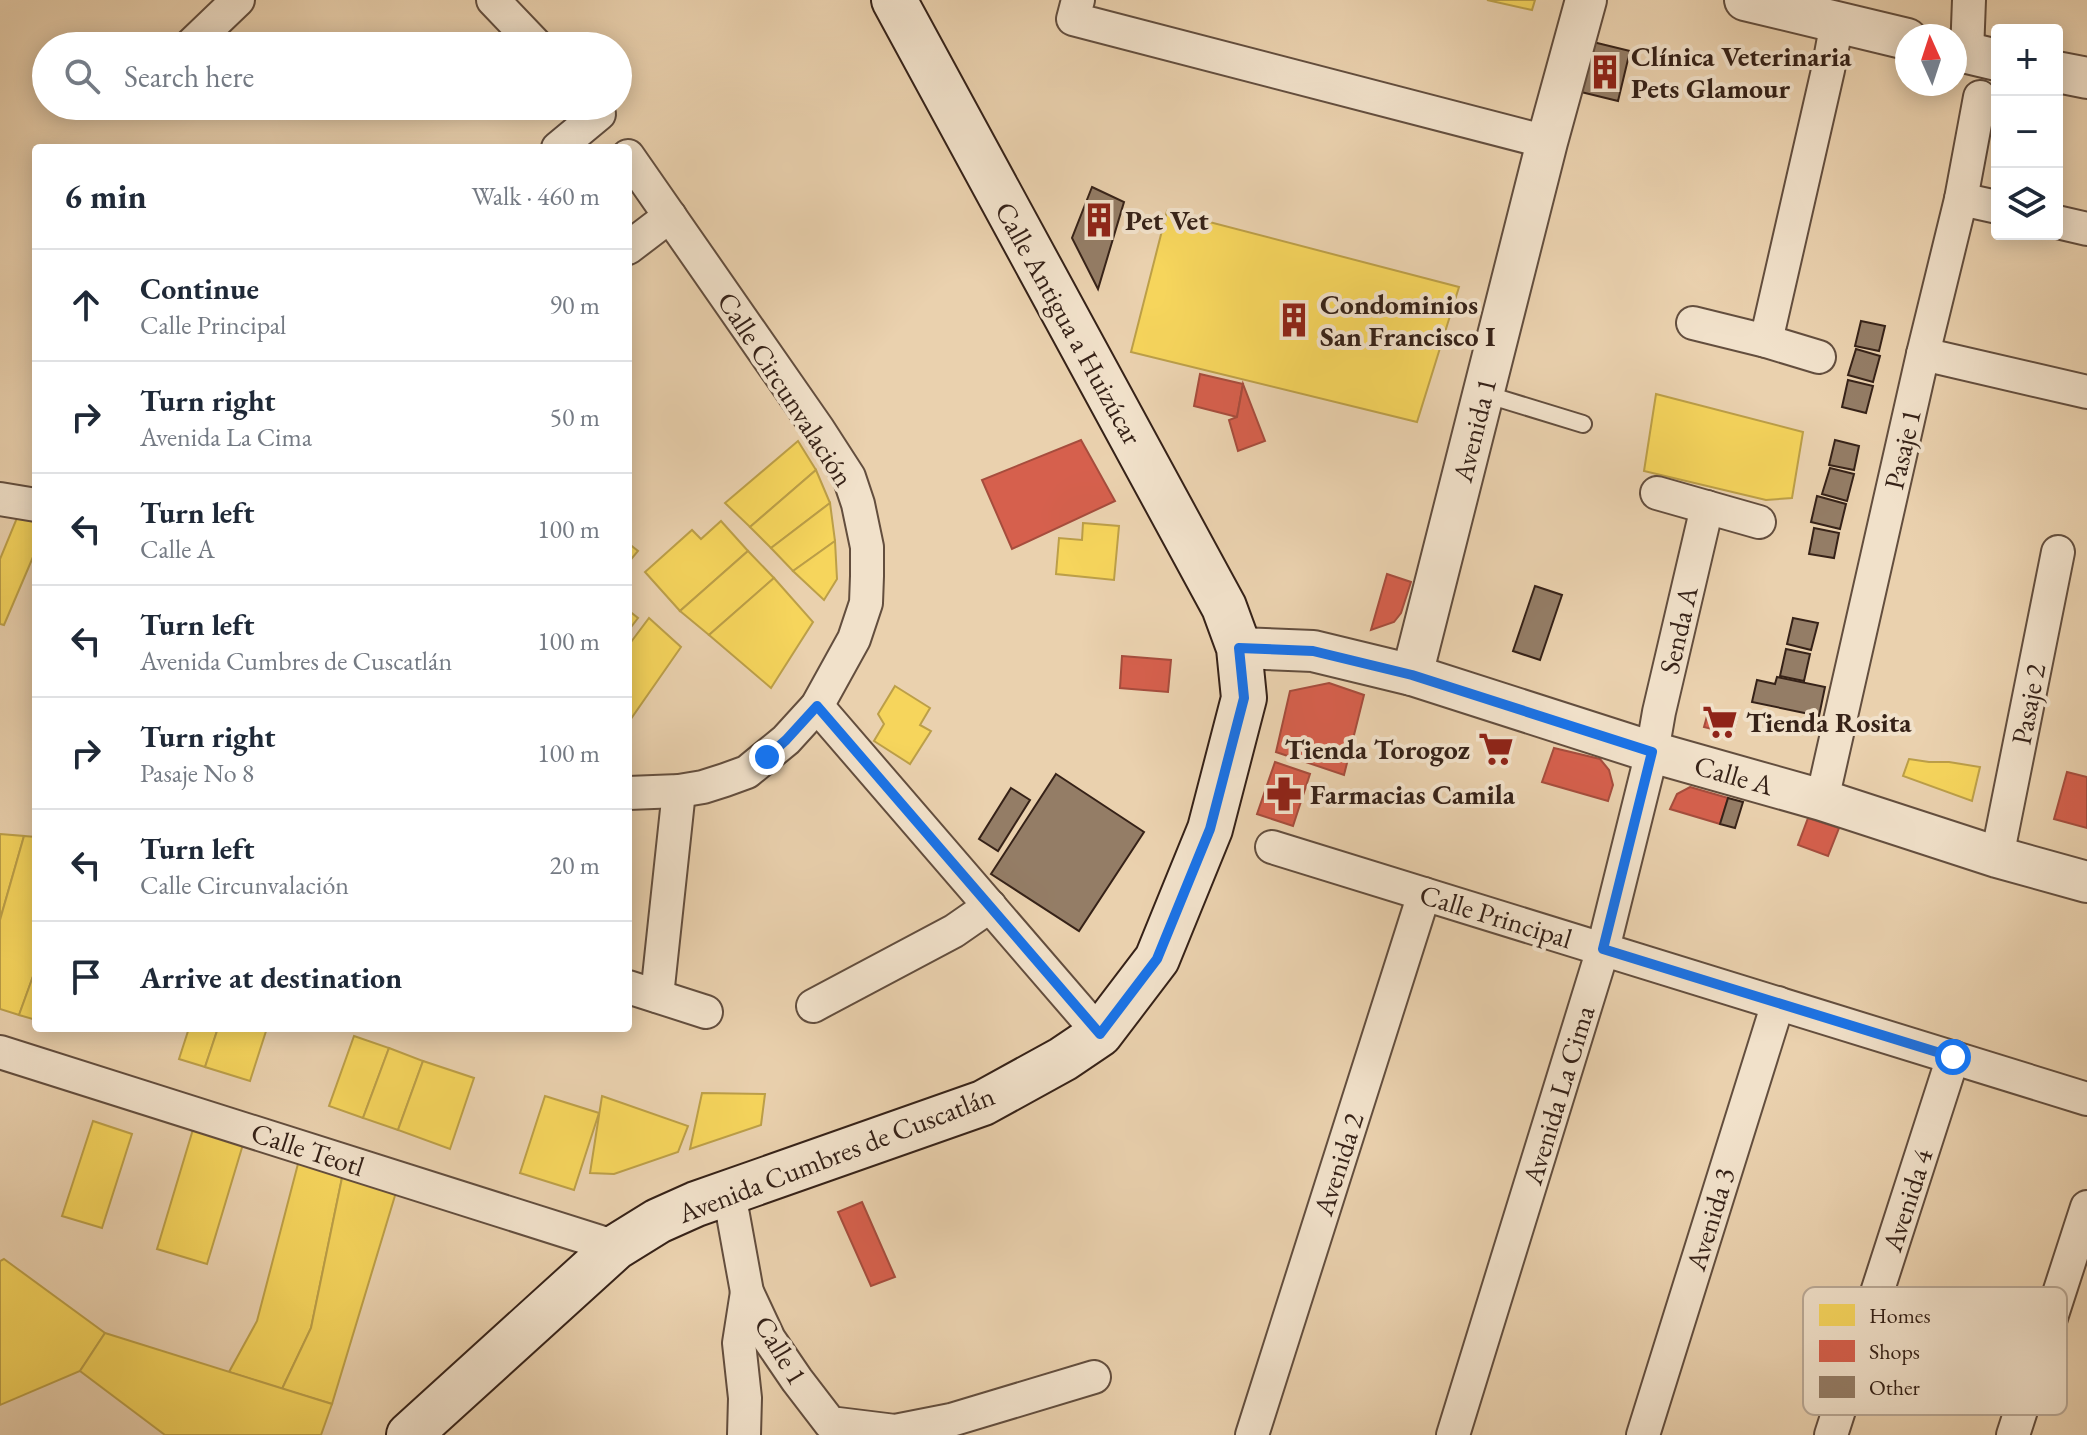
<!DOCTYPE html>
<html lang="en">
<head>
<meta charset="utf-8">
<style>
  body { margin:0; font-family:"EB Garamond",serif; background:#f2f2f3; color:#1f2937 }
  .controls { position:absolute; right:24px; top:24px; display:grid; overflow:hidden; border-radius:8px; box-shadow:0 4px 20px #0003 }
  .controls button { width:72px; height:72px; display:grid; place-items:center; padding:0; border:0; border-bottom:2px solid #e0e1e3; background:#fff; color:#1f2937; font:40px sans-serif }
  .compass { position:absolute; left:1895px; top:24px; width:72px; height:72px; border-radius:50%; background:#fff; box-shadow:0 4px 20px #0003; rotate:357deg }
  .stop { position:absolute; width:24px; height:24px; margin:-18px; border:6px solid #1a73e8; border-radius:50%; background:#fff }
  .stop.end { background:#1a73e8; border-color:#fff; box-shadow:0 2px 8px #0008 }
  .list { margin:0; padding:0; list-style:none }
  h2 { display:flex; justify-content:space-between; align-items:center; height:104px; margin:0; padding:0 32px; font-size:34px }
  h2 small { font-size:26px; font-weight:400; color:#747a83 }
  .list li { display:grid; grid-template-columns:52px 1fr auto; gap:24px; align-items:center; box-sizing:border-box; height:112px; padding:0 32px; border-top:2px solid #e0e1e3 }
  .list b { display:block; font-size:30px; white-space:nowrap }
  .list p { margin:0; font-size:26px; white-space:nowrap; color:#747a83 }
  .list em { font-size:26px; font-style:normal; color:#747a83 }
  .icon { flex:none; width:44px; height:44px; fill:none; stroke:currentColor; stroke-width:2; stroke-linecap:round; stroke-linejoin:round }
  .map { position:relative; flex:none; width:2087px; height:1435px; overflow:hidden }
  .search { position:absolute; background:#fff; box-shadow:0 4px 20px #0003; left:32px; top:32px; width:600px; height:88px; display:flex; align-items:center; gap:20px; box-sizing:border-box; padding:0 28px; border-radius:44px; color:#747a83; font-size:30px }
  .panel { position:absolute; background:#fff; box-shadow:0 4px 20px #0003; left:32px; top:144px; width:600px; height:888px; border-radius:8px }
  .map>svg:first-child { display:block }
</style>
</head>
<body>
<div class="map">
<svg width="2087" height="1435" viewBox="0 0 2087 1435">
  <rect width="100%" height="100%" fill="#ead1ae"/>
  <filter id="stains"><feTurbulence type="fractalNoise" baseFrequency=".0025" numOctaves="4"/><feColorMatrix values="0 0 0 0 .2 0 0 0 0 .09 0 0 0 0 .02 0 0 0 .5 -.17"/></filter>
  <radialGradient id="worn" r=".72"><stop offset=".6" stop-color="#630" stop-opacity="0"/><stop offset="1" stop-color="#630" stop-opacity=".3"/></radialGradient>
  <!-- homes -->
  <g fill="#f6d55c" stroke="#bc9f48" stroke-width="2">
    <polygon points="1487,0 1535,0 1532,10"/>
    <polygon points="1167,211 1459,287 1417,422 1131,352"/>
    <polygon points="1656,394 1803,432 1792,498 1766,500 1644,471"/>
    <polygon points="798,441 816,470 750,527 725,503"/>
    <polygon points="816,470 830,503 771,548 750,527"/>
    <polygon points="830,503 835,541 793,571 771,548"/>
    <polygon points="19,513 36,520 36,550 4,625 0,624 0,559"/>
    <polygon points="721,521 748,551 680,611 645,572 692,530 701,539"/>
    <polygon points="1083,523 1119,526 1114,580 1056,574 1059,538 1082,540"/>
    <polygon points="835,541 837,579 824,600 793,571"/>
    <polygon points="628,543 638,551 628,563"/>
    <polygon points="748,551 774,578 709,635 680,611"/>
    <polygon points="774,578 813,622 771,688 709,635"/>
    <polygon points="628,610 638,618 628,631"/>
    <polygon points="649,618 681,647 628,723 628,646"/>
    <polygon points="895,686 930,708 920,725 931,731 910,764 874,741 884,724 878,714"/>
    <polygon points="1909,759 1929,762 1949,762 1980,767 1972,801 1903,776"/>
    <polygon points="0,834 24,836 0,920"/>
    <polygon points="24,836 36,837 36,968 19,1015 0,1009 0,920"/>
    <polygon points="36,968 36,1020 19,1015"/>
    <polygon points="189,1028 218,1028 205,1067 179,1059"/>
    <polygon points="218,1028 267,1028 250,1081 205,1067"/>
    <polygon points="354,1036 389,1048 363,1118 329,1106"/>
    <polygon points="389,1048 423,1061 398,1130 363,1118"/>
    <polygon points="423,1061 474,1078 450,1149 398,1130"/>
    <polygon points="702,1093 765,1094 761,1125 690,1149"/>
    <polygon points="545,1096 599,1113 574,1190 520,1173"/>
    <polygon points="602,1096 688,1126 678,1152 614,1174 590,1173"/>
    <polygon points="93,1121 132,1134 102,1228 62,1216"/>
    <polygon points="194,1126 244,1141 207,1264 157,1249"/>
    <polygon points="299,1160 343,1173 311,1328 282,1389 229,1372 257,1321"/>
    <polygon points="343,1173 397,1189 332,1404 282,1389 311,1328"/>
    <polygon points="4,1259 105,1333 80,1371 0,1405 0,1261"/>
    <polygon points="105,1333 332,1404 321,1435 165,1435 80,1371"/>
  </g>
  <!-- shops -->
  <g fill="#d6604d" stroke="#a64d3d" stroke-width="2">
    <polygon points="1200,374 1243,384 1237,417 1194,406"/>
    <polygon points="1243,384 1265,441 1238,451 1229,420 1237,417"/>
    <polygon points="1081,440 1115,501 1012,549 982,480"/>
    <polygon points="1387,574 1411,582 1401,613 1394,622 1371,630"/>
    <polygon points="1122,656 1171,660 1168,692 1120,688"/>
    <polygon points="1329,683 1364,695 1344,775 1276,752 1290,691"/>
    <polygon points="1709,709 1738,715 1733,734 1704,727"/>
    <polygon points="1554,748 1600,759 1609,770 1613,785 1608,801 1542,782"/>
    <polygon points="1275,762 1310,774 1293,826 1257,814"/>
    <polygon points="2067,772 2087,777 2087,828 2054,819"/>
    <polygon points="1690,787 1728,798 1720,824 1670,809 1677,794"/>
    <polygon points="1808,818 1839,828 1828,856 1798,845"/>
    <polygon points="862,1202 895,1277 871,1286 838,1212"/>
  </g>
  <!-- building -->
  <g fill="#947d66" stroke="#362218" stroke-width="2">
    <polygon points="1593,42 1630,51 1618,101 1581,92"/>
    <polygon points="1092,187 1124,202 1098,289 1072,238"/>
    <polygon points="1861,321 1885,326 1879,351 1855,346"/>
    <polygon points="1856,349 1880,356 1873,382 1848,375"/>
    <polygon points="1848,380 1873,386 1866,413 1842,407"/>
    <polygon points="1835,440 1859,446 1854,470 1829,465"/>
    <polygon points="1830,468 1854,474 1847,501 1822,494"/>
    <polygon points="1817,496 1846,504 1840,529 1811,522"/>
    <polygon points="1814,528 1839,533 1834,558 1809,554"/>
    <polygon points="1535,586 1562,595 1540,660 1513,651"/>
    <polygon points="1793,618 1818,623 1811,650 1787,644"/>
    <polygon points="1786,649 1810,654 1804,681 1780,676"/>
    <polygon points="1777,677 1825,687 1819,716 1752,702 1757,680 1775,684"/>
    <polygon points="1056,774 1144,832 1079,931 991,874"/>
    <polygon points="1011,788 1030,800 998,851 979,839"/>
    <polygon points="1728,798 1743,802 1735,828 1720,824"/>
  </g>
  <g fill="none" stroke-linecap="round" stroke-linejoin="round">
    <!-- service casing -->
    <g stroke="#634e3e" stroke-width="20">
      <polyline id="service" points="1485,394 1583,424"/>
    </g>
    <!-- minor casing -->
    <g stroke="#634e3e" stroke-width="36">
      <g id="minor">
        <polyline points="493,0 537,46"/>
        <polyline points="1078,0 1073,19 1547,142"/>
        <polyline points="190,46 238,0"/>
        <polyline points="1967,53 1969,0"/>
        <polyline points="558,148 599,114"/>
        <polyline points="628,156 818,429 849,477 858,504 867,547 867,576 866,603 854,639 817,706 786,740 747,772 725,780 703,787 679,791 628,793"/>
        <polyline points="1961,199 1997,207"/>
        <polyline points="2057,222 2087,229"/>
        <polyline points="628,248 670,216"/>
        <polyline points="1693,323 1766,341 1819,357"/>
        <polyline points="1766,341 1828,70 1837,22"/>
        <polyline points="1923,354 2087,392"/>
        <polyline points="1657,493 1759,522"/>
        <polyline points="0,499 36,505"/>
        <polyline points="817,706 1100,1034"/>
        <polyline points="1822,800 1923,354 1961,199 1980,97"/>
        <polyline points="1272,847 2087,1099"/>
        <polyline points="1997,857 2058,552"/>
        <polyline points="628,987 706,1012"/>
        <polyline points="657,996 679,791"/>
        <polyline points="813,1006 954,931 990,906"/>
        <polyline points="0,1052 616,1247"/>
        <polyline points="729,1193 747,1292 769,1339 797,1380 830,1423 895,1431 951,1420 1094,1377"/>
        <polyline points="744,1435 745,1398 739,1343 747,1292"/>
        <polyline points="1252,1435 1424,894"/>
        <polyline points="1453,1435 1603,949 1652,752 1659,712 1707,507"/>
        <polyline points="1643,1435 1778,1003"/>
        <polyline points="1831,1435 1953,1057"/>
        <polyline points="2013,1435 2087,1207"/>
      </g>
    </g>
    <!-- tertiary casing -->
    <g stroke="#634e3e" stroke-width="44">
      <g id="tertiary">
        <polyline points="1745,0 1907,39"/>
        <polyline points="1955,50 1997,60"/>
        <polyline points="2057,72 2087,78"/>
        <polyline points="1239,648 1313,651 1412,675 1652,752 1822,800 1997,857 2087,882"/>
        <polyline points="1412,675 1547,142 1586,0"/>
      </g>
    </g>
    <!-- secondary casing -->
    <g stroke="#362218" stroke-width="48">
      <polyline id="secondary" points="409,1435 616,1247 658,1221 696,1204 983,1103 1063,1059 1100,1034 1157,959 1210,829 1244,698 1239,648 1224,607 894,0"/>
    </g>
    <!-- service -->
    <use href="#service" stroke="#f1e1ca" stroke-width="16"/>
    <!-- minor -->
    <use href="#minor" stroke="#f1e1ca" stroke-width="32"/>
    <!-- tertiary -->
    <use href="#tertiary" stroke="#f1e1ca" stroke-width="40"/>
    <!-- secondary -->
    <use href="#secondary" stroke="#f1e1ca" stroke-width="44"/>
  </g>
  <g fill="none" stroke-linecap="round" stroke-linejoin="round">
    <!-- route -->
    <polyline stroke="#1a73e8" stroke-width="10" points="767,757 786,740 817,706 1100,1034 1157,959 1210,829 1244,698 1239,648 1313,651 1412,675 1652,752 1603,949 1953,1057"/>
  </g>
  <!-- icons -->
  <defs>
    <g id="building-bare" transform="scale(2.76)"><path d="M-4-6H4V6H1V3H-1V6H-4ZM-2.5-4.3h1.7v1.8h-1.7ZM.8-4.3h1.7v1.8H.8ZM-2.5-1h1.7V.8h-1.7ZM.8-1h1.7V.8H.8Z" fill="#8f2418" stroke="#f1e1ca" stroke-width="2.5" paint-order="stroke"/></g>
    <g id="supermarket-bare" transform="scale(2.76)"><path d="M-6-5.5h2.5l.6 2H6L4.5 2H-2.5L-4.4-4H-6ZM-1.5 3.2a1.3 1.3 0 1 0 .1 0ZM3 3.2a1.3 1.3 0 1 0 .1 0Z" fill="#8f2418" stroke="#f1e1ca" stroke-width="2.5" paint-order="stroke"/></g>
    <g id="pharmacy-bare" transform="scale(2.76)"><path d="M-2-6h4v4h4v4h-4v4h-4v-4h-4v-4h4Z" fill="#8f2418" stroke="#f1e1ca" stroke-width="2.5" paint-order="stroke"/></g>
  </defs>
  <g fill-rule="evenodd">
    <use href="#building-bare" x="1605" y="72"/>
    <use href="#building-bare" x="1099" y="220"/>
    <use href="#building-bare" x="1294" y="320"/>
    <use href="#supermarket-bare" x="1720" y="722"/>
    <use href="#supermarket-bare" x="1496" y="749"/>
    <use href="#pharmacy-bare" x="1284" y="794"/>
  </g>
  <g text-anchor="middle" stroke-width="8" stroke-linejoin="round" paint-order="stroke">
    <!-- poi labels -->
    <g font-size="28" font-weight="bold" fill="#362218" stroke="#f1e1ca" text-anchor="start">
      <text x="1631" y="66">Clínica Veterinaria<tspan x="1631" dy="32">Pets Glamour</tspan></text>
      <text x="1125" y="230">Pet Vet</text>
      <text x="1320" y="314">Condominios<tspan x="1320" dy="32">San Francisco I</tspan></text>
      <text x="1746" y="732">Tienda Rosita</text>
      <text x="1470" y="759" text-anchor="end">Tienda Torogoz</text>
      <text x="1310" y="804">Farmacias Camila</text>
    </g>
    <!-- street labels -->
    <g font-size="28" fill="#362218" stroke="#f1e1ca">
      <text transform="translate(1069 323) rotate(61)" y="10">Calle Antigua a Huizúcar</text>
      <text transform="translate(786 389) rotate(57)" y="10">Calle Circunvalación</text>
      <text transform="translate(1474 430) rotate(-76)" y="10">Avenida 1</text>
      <text transform="translate(1902 449) rotate(-77)" y="10">Pasaje 1</text>
      <text transform="translate(1678 630) rotate(-77)" y="10">Senda A</text>
      <text transform="translate(2028 704) rotate(-79)" y="10">Pasaje 2</text>
      <text transform="translate(1734 775) rotate(16)" y="10">Calle A</text>
      <text transform="translate(1496 916) rotate(17)" y="10">Calle Principal</text>
      <text transform="translate(1558 1095) rotate(-73)" y="10">Avenida La Cima</text>
      <text transform="translate(308 1149) rotate(18)" y="10">Calle Teotl</text>
      <text transform="translate(836 1154) rotate(-21)" y="10">Avenida Cumbres de Cuscatlán</text>
      <text transform="translate(1338 1164) rotate(-72)" y="10">Avenida 2</text>
      <text transform="translate(1907 1200) rotate(-72)" y="10">Avenida 4</text>
      <text transform="translate(1710 1219) rotate(-73)" y="10">Avenida 3</text>
      <text transform="translate(781 1350) rotate(59)" y="10">Calle 1</text>
    </g>
  </g>
  <!-- legend -->
  <rect x="1803" y="1287" width="264" height="128" rx="12" fill="#f1e1ca" stroke="#b9a895" stroke-width="2"/>
  <rect x="1819" y="1304" width="36" height="22" fill="#f6d55c"/>
  <rect x="1819" y="1340" width="36" height="22" fill="#d6604d"/>
  <rect x="1819" y="1376" width="36" height="22" fill="#947d66"/>
  <g font-size="22" fill="#362218">
    <text x="1869" y="1323">Homes</text>
    <text x="1869" y="1359">Shops</text>
    <text x="1869" y="1395">Other</text>
  </g>
  <rect width="100%" height="100%" filter="url(#stains)"/>
  <rect width="100%" height="100%" fill="url(#worn)"/>
</svg>
<div class="controls">
<button>+</button>
<button>−</button>
<button><svg class="icon" aria-label="layers" viewBox="0 0 24 24"><path d="M12 4l9 5-9 5-9-5zM3 14l9 5 9-5"/></svg></button>
</div>
<svg class="compass" viewBox="-18 -18 36 36"><path d="M0-13l5 13h-10z" fill="#e53935"/><path d="M0 13l5-13h-10z" fill="#747a83"/></svg>
<div class="stop" style="left:1953px;top:1057px"></div>
<div class="stop end" style="left:767px;top:757px"></div>
<div class="search"><svg class="icon" aria-label="search" viewBox="0 0 24 24"><circle cx="10" cy="10" r="6"/><path d="M15 15l6 6"/></svg>Search here</div>
<section class="panel">
<h2>6 min<small>Walk · 460 m</small></h2>
<ul class="list">
<li><svg class="icon" aria-label="ahead" viewBox="0 0 24 24"><path d="M12 20V5M6 11l6-6 6 6"/></svg><div><b>Continue</b><p>Calle Principal</p></div><em>90 m</em></li>
<li><svg class="icon" aria-label="right" viewBox="0 0 24 24"><path d="M7 20v-9h11M14 6l5 5-5 5"/></svg><div><b>Turn right</b><p>Avenida La Cima</p></div><em>50 m</em></li>
<li><svg class="icon" aria-label="left" viewBox="0 0 24 24"><path d="M17 20v-9H6M10 6l-5 5 5 5"/></svg><div><b>Turn left</b><p>Calle A</p></div><em>100 m</em></li>
<li><svg class="icon" aria-label="left" viewBox="0 0 24 24"><path d="M17 20v-9H6M10 6l-5 5 5 5"/></svg><div><b>Turn left</b><p>Avenida Cumbres de Cuscatlán</p></div><em>100 m</em></li>
<li><svg class="icon" aria-label="right" viewBox="0 0 24 24"><path d="M7 20v-9h11M14 6l5 5-5 5"/></svg><div><b>Turn right</b><p>Pasaje No 8</p></div><em>100 m</em></li>
<li><svg class="icon" aria-label="left" viewBox="0 0 24 24"><path d="M17 20v-9H6M10 6l-5 5 5 5"/></svg><div><b>Turn left</b><p>Calle Circunvalación</p></div><em>20 m</em></li>
<li><svg class="icon" aria-label="arrive" viewBox="0 0 24 24"><path d="M6 21V4h12l-3 4 3 4H6"/></svg><div><b>Arrive at destination</b></div></li>
</ul>
</section>
</div>
</body>
</html>
